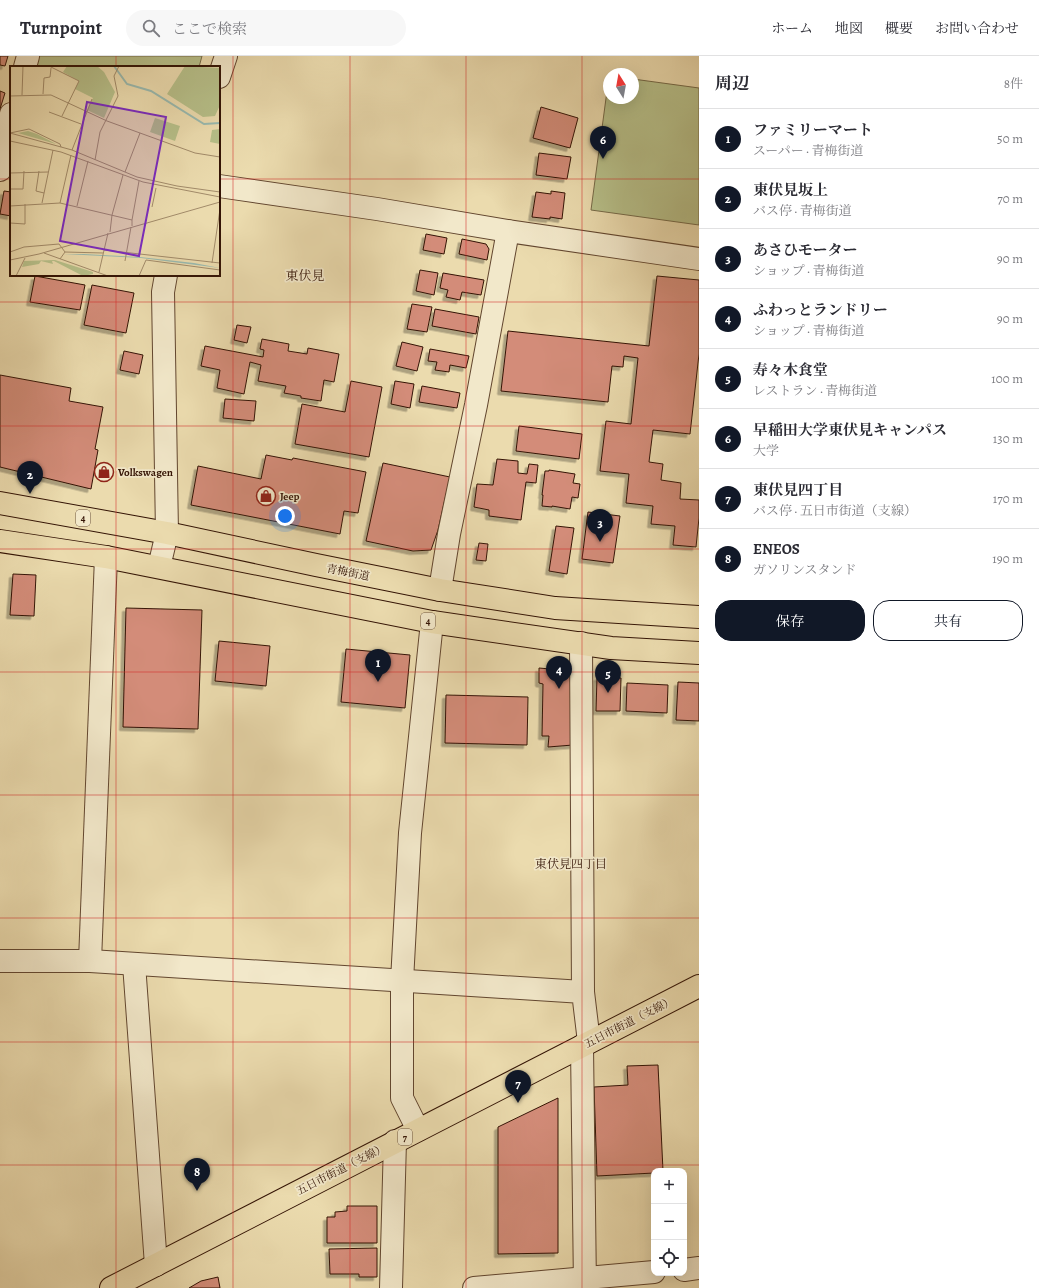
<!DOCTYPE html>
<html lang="ja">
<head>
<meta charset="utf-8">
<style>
  body { margin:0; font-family:Alegreya,"Noto Serif JP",serif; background:#f7f7f7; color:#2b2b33 }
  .controls { position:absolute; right:12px; bottom:12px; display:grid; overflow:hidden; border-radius:8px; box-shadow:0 4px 16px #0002 }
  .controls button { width:36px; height:36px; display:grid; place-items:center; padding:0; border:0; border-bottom:1px solid #e1e1e2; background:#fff; color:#2b2b33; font:20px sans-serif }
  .compass { position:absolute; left:603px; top:12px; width:36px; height:36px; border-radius:50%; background:#fff; box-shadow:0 4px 16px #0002; rotate:349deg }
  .you { position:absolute; left:285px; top:460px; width:14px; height:14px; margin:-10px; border:3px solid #fff; border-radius:50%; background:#1a73e8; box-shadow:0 0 0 6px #1a73e833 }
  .badge { display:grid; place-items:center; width:26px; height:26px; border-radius:50%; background:#111827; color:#fff; font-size:13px; font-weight:700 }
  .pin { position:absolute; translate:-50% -33px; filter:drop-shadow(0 1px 2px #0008) }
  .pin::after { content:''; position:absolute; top:21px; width:14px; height:12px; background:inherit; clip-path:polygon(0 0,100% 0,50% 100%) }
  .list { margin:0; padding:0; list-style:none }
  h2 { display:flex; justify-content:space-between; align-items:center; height:52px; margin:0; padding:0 16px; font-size:17px }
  h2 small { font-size:13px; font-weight:400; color:#7c7c81 }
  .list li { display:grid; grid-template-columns:26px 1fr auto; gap:12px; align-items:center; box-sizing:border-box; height:60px; padding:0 16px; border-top:1px solid #e1e1e2 }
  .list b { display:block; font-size:15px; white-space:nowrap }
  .list p { margin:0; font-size:13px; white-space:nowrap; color:#7c7c81 }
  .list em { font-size:13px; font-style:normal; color:#7c7c81 }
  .actions { display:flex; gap:8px; padding:12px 16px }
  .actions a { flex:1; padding:9px 0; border:1px solid #111827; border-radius:16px; text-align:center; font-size:14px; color:#111827 }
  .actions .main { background:#111827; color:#fff }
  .icon { flex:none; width:22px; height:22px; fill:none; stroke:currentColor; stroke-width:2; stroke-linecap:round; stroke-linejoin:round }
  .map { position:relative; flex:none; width:699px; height:1232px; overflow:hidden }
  header { display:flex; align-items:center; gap:24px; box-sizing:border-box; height:56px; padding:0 20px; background:#fff; border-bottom:1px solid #e1e1e2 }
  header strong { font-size:19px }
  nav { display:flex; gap:22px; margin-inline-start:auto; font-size:14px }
  .search { width:280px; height:36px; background:#f7f7f7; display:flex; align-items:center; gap:10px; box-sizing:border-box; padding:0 14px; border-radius:22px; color:#7c7c81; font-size:15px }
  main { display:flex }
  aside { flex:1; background:#fff }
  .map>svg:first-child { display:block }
</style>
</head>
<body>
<header>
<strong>Turnpoint</strong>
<div class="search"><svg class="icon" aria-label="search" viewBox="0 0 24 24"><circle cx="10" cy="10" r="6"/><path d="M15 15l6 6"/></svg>ここで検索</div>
<nav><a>ホーム</a><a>地図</a><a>概要</a><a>お問い合わせ</a></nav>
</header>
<main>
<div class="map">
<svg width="699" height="1232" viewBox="0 0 699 1232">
  <defs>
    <filter id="shadow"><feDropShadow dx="-3.5" dy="3.5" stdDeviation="0" flood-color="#0004"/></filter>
  </defs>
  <rect width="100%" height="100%" fill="#ebdbae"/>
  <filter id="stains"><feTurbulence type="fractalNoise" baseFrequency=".005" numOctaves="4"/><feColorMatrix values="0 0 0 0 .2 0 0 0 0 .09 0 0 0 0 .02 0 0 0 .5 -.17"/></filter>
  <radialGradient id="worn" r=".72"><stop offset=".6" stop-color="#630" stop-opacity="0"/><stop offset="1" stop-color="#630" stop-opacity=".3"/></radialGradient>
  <!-- green -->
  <g fill="#b7c08a" stroke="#766a48">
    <polygon points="37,0 202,0 199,11 33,11"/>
    <polygon points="609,20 609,42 633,42 633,23 699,32 699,169 591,154"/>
  </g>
  <!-- building -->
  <g fill="#d38c79" stroke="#341405" filter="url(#shadow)">
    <polygon points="0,0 8,0 5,10 0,9"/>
    <polygon points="0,35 5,37 0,53"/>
    <polygon points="541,51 578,62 570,92 533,82"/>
    <polygon points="539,97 571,101 567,123 536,119"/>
    <polygon points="4,135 11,136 11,160 0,158"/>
    <polygon points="551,135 565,137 562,163 550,161 550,163 532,161 536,136 551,138"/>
    <polygon points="426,178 447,182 444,198 423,194"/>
    <polygon points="462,183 486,188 489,193 487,204 459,198"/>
    <polygon points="420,214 438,217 434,239 416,235"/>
    <polygon points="443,217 484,224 481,239 462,236 460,244 446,241 448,234 440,232"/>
    <polygon points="35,220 85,229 80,254 30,246"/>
    <polygon points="657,220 699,224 699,298 690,378 653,374 649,406 663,408 661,424 681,427 680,443 699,444 699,462 696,491 673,489 675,470 651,468 653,450 626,447 629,418 600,415 606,365 631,368 638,302 624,300 623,311 612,310 608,346 501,335 508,275 649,290"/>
    <polygon points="92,229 134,237 126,277 84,269"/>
    <polygon points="412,248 432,251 427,276 407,273"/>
    <polygon points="435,253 479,261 476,278 432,270"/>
    <polygon points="237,269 251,271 247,287 234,284"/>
    <polygon points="262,283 289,288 288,295 307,298 308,292 339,298 334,326 324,324 321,345 301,342 301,340 284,337 286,330 258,325 261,309 250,306 244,338 217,332 220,314 201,310 205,290 263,301 264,294 260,293"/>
    <polygon points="402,286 423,291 417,315 396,310"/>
    <polygon points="430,293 469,300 466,312 450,309 449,316 435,314 437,306 428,305"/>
    <polygon points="124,295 143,299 139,318 120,314"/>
    <polygon points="0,319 71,332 69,345 103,351 95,393 98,394 91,433 0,411"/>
    <polygon points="351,325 382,331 369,401 295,388 302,348 345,356"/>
    <polygon points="395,325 414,328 410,352 391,348"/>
    <polygon points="422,330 460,337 457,352 419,346"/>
    <polygon points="225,343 256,345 254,365 223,362"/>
    <polygon points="519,370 582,378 579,403 516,395"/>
    <polygon points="266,399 292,404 293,402 366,416 358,457 344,455 340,478 191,449 198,410 261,423"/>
    <polygon points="497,403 518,405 518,417 527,418 529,408 538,409 536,427 526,426 521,464 489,460 489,454 474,451 477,428 493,429"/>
    <polygon points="383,407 450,421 438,474 431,494 413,495 366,485"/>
    <polygon points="549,414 575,418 573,427 580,428 578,442 572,441 570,453 552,450 552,451 542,450 543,439 542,439 545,415 549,415"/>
    <polygon points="588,456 620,460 613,507 582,503"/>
    <polygon points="556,470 574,472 567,518 549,515"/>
    <polygon points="479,487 488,488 486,505 476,504"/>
    <polygon points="13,518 36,519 34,560 10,559"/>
    <polygon points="126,552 202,554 198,673 123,671"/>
    <polygon points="219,585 270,590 266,630 215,625"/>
    <polygon points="346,593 410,599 405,652 341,646"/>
    <polygon points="539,612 550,613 550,618 572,617 573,689 548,691 549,680 542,680 543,628 539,627"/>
    <polygon points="597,621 621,622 620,655 596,655"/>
    <polygon points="678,626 699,627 699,665 676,664"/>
    <polygon points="627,627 668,629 667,657 626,655"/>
    <polygon points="446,639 528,641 527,689 445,687"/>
    <polygon points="658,1009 663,1115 654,1115 654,1117 597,1120 594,1031 628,1029 627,1010"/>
    <polygon points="558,1042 558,1197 498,1198 498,1071"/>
    <polygon points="347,1150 377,1150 377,1187 327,1187 327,1161 335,1161 335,1156 347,1155"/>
    <polygon points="377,1192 377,1221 359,1221 359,1218 330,1218 329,1193"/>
    <polygon points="218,1221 220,1232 189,1232 201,1225"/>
  </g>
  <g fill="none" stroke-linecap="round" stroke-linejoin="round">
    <!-- minor casing -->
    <g stroke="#62462f" stroke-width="24">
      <g id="minor">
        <polyline points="25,11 28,0"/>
        <polyline points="219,21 226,0"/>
        <polyline points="0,114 6,75 11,58"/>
        <polyline points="219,130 377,153 508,175 699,203"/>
        <polyline points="159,511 167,477 163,236 166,219"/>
        <polyline points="440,534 449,478 476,349 508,175"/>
        <polyline points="581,587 583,936"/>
        <polyline points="0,905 90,905 583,936 589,986"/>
        <polyline points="90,905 106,501"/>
        <polyline points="134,908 156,1209"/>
        <polyline points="582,990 585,1232"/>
        <polyline points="418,1074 402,1042 402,925 410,777 432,566"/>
        <polyline points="684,1214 699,1212"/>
        <polyline points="391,1232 395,1085"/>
        <polyline points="474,1232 654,1216"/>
      </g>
    </g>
    <!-- major casing -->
    <g stroke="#341405" stroke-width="24">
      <g id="major">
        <polyline points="0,447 167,477 316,509 440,534 555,552 699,561"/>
        <polyline points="0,485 106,501 432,566 611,592 699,597"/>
        <polyline points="111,1232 699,930"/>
      </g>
    </g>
    <!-- minor -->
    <use href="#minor" stroke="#f2e8ca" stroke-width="22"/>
    <!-- major -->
    <use href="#major" stroke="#ebdbae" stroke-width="22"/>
  </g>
  <!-- grid -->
  <path fill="none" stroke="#d62828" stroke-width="1" stroke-opacity="0.55" d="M116,0V11M233,0V1232M350,0V1232M466,0V1232M582,0V1232M0,123H11M219,123H699M116,219V1232M0,246H699M0,370H699M0,493H699M0,616H699M0,739H699M0,862H699M0,986H699M0,1109H699"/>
  <!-- icons -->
  <defs>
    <g id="shop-ring" transform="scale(1)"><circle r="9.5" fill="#f2e8ca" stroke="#8f2418" stroke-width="1.5"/><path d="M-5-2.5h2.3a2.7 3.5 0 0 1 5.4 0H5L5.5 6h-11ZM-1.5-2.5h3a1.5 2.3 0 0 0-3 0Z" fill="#8f2418"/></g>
  </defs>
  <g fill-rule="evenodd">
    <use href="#shop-ring" x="104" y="416"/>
    <use href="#shop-ring" x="266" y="440"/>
  </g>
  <g text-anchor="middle" stroke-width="3.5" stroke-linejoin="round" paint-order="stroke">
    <!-- shield labels -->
    <g fill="#f2e8ca" stroke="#6d5440" stroke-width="1">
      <rect x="76" y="454" width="14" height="16" rx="3"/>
      <rect x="421" y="557" width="14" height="16" rx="3"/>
      <rect x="398" y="1073" width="14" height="16" rx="3"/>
    </g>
    <g font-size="10" font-weight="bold" fill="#341405">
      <text x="83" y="466">4</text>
      <text x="428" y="569">4</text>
      <text x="405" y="1085">7</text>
    </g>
    <!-- poi labels -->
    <g font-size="11" font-weight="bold" fill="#341405" stroke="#f2e8ca" text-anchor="start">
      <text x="118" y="420">Volkswagen</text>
      <text x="280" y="444">Jeep</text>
    </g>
    <!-- street labels -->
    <g font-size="11" fill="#341405" stroke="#f2e8ca">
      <text transform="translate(348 516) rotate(11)" y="4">青梅街道</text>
      <text transform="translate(629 966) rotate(-27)" y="4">五日市街道（支線）</text>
      <text transform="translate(341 1113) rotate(-27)" y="4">五日市街道（支線）</text>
    </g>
    <!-- neighbourhood labels -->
    <g font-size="12" fill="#341405" stroke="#f2e8ca">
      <text x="571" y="812">東伏見四丁目</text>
    </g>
    <!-- quarter labels -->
    <g font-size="13" fill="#341405" stroke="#f2e8ca">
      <text x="305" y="224">東伏見</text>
    </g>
  </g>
  <!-- overview -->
  <g transform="translate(10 10)">
    <rect width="210" height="210" fill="#ebdbae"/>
    <path d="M57,0H87L94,6L105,26L94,52L77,44L83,32L65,23L69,15L53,6ZM175,0L210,2V39L205,50L193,51L157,28ZM145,52L170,60L165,75L140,66ZM210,63V78L200,76L202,64ZM18,65L27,68L46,78L8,67ZM45,194L83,206V208L73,210L44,195H42L43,198L31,195L29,198L12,201L14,195Z" fill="#b7c08a"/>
    <path d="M54,188H74L130,191L184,197L210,202L131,192Z" fill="#99bab0"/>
    <path fill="none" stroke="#99bab0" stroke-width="2" d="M104,0L117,18L141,25L194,58L210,57"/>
    <path fill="none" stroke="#a28b6a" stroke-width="1" d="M39,0L69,15L52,50M33,28L34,12L40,11L41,2M12,29L13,0M0,30L41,29L97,55L185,87L210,91M39,46L71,58M0,67L19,63L50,78L51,81M0,67L62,84L127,111L167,120L210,126M0,75L51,86L133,116L210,131M62,84L82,33M85,94L90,66L108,30L104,10L109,0M29,105L26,125L34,127M115,106L130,67M0,107L38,106M0,123H13L14,105M32,137L43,84M50,137L61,89M0,140L50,137L122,154V160M67,140L78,95M142,141L146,122M122,154L129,115M0,157L15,158V138M100,166L102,149L113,109M94,184L210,197M0,186L14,181L49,178L55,186L50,193M55,186L93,187M34,187L98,210M0,194L29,188L210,136M115,195L121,161M202,197L210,143M89,206L98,167M6,210L15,192M129,210L136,194L210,204"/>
    <path fill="#7b2cbf" fill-opacity="0.15" stroke="#7b2cbf" stroke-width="2" d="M77,36L156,51L129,190L50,175Z"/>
    <rect width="210" height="210" fill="none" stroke="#341405" stroke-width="2"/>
  </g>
  <rect width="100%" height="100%" filter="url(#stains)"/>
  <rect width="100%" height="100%" fill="url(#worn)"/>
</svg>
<div class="controls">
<button>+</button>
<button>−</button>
<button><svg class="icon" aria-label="locate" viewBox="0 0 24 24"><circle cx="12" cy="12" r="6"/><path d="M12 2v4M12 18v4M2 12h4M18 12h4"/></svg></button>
</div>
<svg class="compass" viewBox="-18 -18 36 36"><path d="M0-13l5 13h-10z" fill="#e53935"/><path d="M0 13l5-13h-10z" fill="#7c7c81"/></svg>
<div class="you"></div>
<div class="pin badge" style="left:378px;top:626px">1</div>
<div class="pin badge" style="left:30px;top:438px">2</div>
<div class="pin badge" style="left:600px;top:486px">3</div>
<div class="pin badge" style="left:559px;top:633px">4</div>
<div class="pin badge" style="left:608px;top:637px">5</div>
<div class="pin badge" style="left:603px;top:103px">6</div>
<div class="pin badge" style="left:518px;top:1047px">7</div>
<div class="pin badge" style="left:197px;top:1135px">8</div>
</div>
<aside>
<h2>周辺<small>8件</small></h2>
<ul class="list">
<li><span class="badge">1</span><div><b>ファミリーマート</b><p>スーパー · 青梅街道</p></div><em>50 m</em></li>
<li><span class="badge">2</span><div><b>東伏見坂上</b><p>バス停 · 青梅街道</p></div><em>70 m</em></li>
<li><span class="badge">3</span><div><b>あさひモーター</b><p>ショップ · 青梅街道</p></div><em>90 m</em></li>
<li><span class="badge">4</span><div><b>ふわっとランドリー</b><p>ショップ · 青梅街道</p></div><em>90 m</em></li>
<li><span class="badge">5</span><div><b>寿々木食堂</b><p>レストラン · 青梅街道</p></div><em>100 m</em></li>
<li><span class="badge">6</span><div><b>早稲田大学東伏見キャンパス</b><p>大学</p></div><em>130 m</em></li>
<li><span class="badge">7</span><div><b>東伏見四丁目</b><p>バス停 · 五日市街道（支線）</p></div><em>170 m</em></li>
<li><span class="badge">8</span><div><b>ENEOS</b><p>ガソリンスタンド</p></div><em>190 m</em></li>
</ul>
<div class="actions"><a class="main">保存</a><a>共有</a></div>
</aside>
</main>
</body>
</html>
